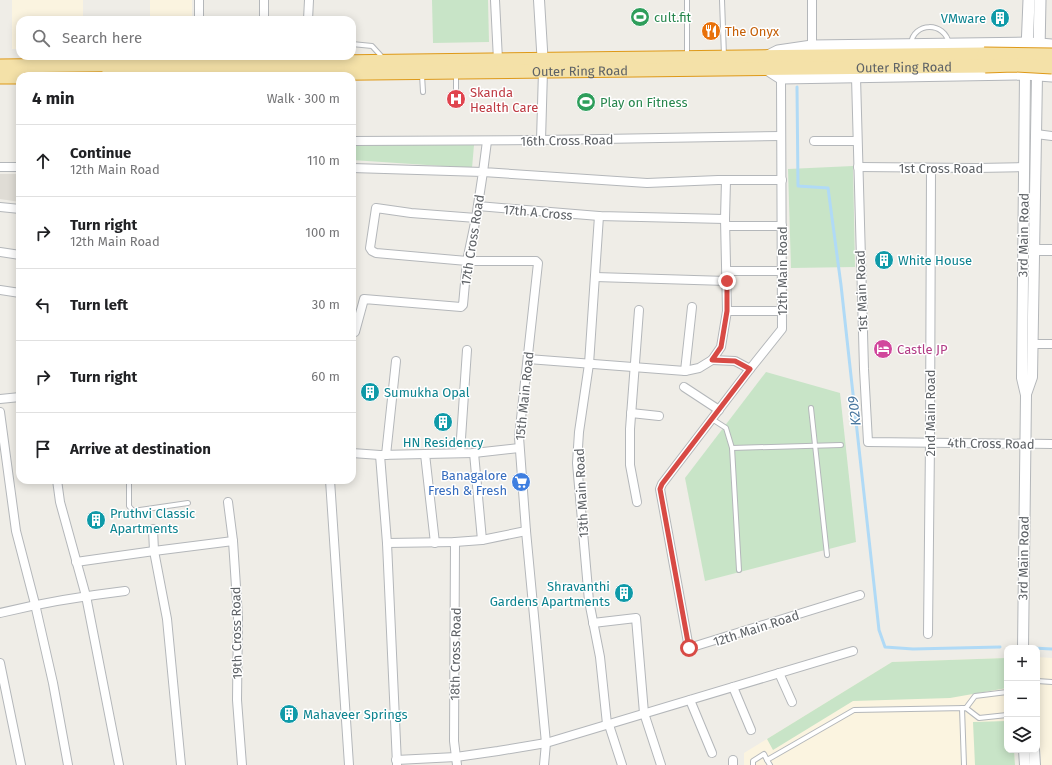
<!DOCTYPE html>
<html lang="en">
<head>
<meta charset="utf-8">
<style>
  body { margin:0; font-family:"Fira Sans",sans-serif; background:#f2f2f2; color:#202124 }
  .controls { position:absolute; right:12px; bottom:12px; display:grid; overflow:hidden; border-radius:8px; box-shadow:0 2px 10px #0003 }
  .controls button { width:36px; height:36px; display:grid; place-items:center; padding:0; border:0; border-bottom:1px solid #e0e0e0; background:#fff; color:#202124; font:20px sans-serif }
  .stop { position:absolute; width:12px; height:12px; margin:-9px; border:3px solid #d84a45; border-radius:50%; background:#fff }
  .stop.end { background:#d84a45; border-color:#fff; box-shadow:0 1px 4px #0008 }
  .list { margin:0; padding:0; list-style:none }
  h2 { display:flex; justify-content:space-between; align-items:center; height:52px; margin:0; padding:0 16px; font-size:17px }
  h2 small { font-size:13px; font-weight:400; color:#757577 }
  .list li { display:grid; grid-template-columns:26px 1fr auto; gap:12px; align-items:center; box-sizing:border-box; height:72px; padding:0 16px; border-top:1px solid #e0e0e0 }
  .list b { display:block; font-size:15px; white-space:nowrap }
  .list p { margin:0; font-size:13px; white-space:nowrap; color:#757577 }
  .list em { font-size:13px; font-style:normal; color:#757577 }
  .icon { flex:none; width:22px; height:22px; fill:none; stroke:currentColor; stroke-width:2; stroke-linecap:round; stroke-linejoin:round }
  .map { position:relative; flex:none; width:1052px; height:765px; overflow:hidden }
  .search { position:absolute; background:#fff; box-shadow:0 2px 10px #0003; left:16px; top:16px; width:340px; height:44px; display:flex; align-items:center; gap:10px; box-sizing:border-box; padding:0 14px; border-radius:12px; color:#757577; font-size:15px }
  .panel { position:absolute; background:#fff; box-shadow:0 2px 10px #0003; left:16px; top:72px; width:340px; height:412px; border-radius:12px }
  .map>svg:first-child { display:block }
</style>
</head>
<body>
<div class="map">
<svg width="1052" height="765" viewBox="0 0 1052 765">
  <rect width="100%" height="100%" fill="#efede7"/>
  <!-- commercial -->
  <g fill="#fbf4e0">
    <polygon points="12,0 83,0 83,20 20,20 20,49 12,49"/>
    <rect x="150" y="0" width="42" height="20"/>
    <polygon points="1037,657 1052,658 1052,765 1041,765 1037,693"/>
    <polygon points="1006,658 1007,750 1014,750 1015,765 744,765 744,753 892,662"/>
  </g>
  <!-- education -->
  <polygon fill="#dfdcd5" points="0,174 20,174 20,202 0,199"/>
  <!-- green -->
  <g fill="#c8e4c7">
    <polygon points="432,0 488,0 489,42 433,43"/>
    <polygon points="352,145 474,145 472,168 352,160"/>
    <polygon points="853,166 855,267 791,268 788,169"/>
    <polygon points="766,372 840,393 856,542 705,581 685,478"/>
    <polygon points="1006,658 1007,688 950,698 853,701 773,750 767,739 892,662"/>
    <polygon points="1007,721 1007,750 1014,750 1015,765 975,765 973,722"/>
  </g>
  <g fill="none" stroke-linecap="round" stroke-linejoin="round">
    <!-- stream -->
    <g stroke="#b0daf6" stroke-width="3">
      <polyline points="797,87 798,186 828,188 841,285 879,630 885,647 913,649 1000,647"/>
      <polyline points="1033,648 1052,649"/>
    </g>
    <!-- service casing -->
    <g stroke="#b4b7ba" stroke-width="6">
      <g id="service">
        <polyline points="687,0 687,55"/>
        <polyline points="722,0 724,56"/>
        <polyline points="352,44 372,46 383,58"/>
        <path d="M911,44C913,22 945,21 949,44"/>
        <polyline points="456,74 456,91"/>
        <polyline points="422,75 423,92"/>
        <polyline points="811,408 827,555"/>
        <polyline points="712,419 726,428 732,448 739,570"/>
        <polyline points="732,448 841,445"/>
        <polyline points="129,480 129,506 133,511 188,503"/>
        <polyline points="1037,681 1052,682"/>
        <polyline points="962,708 964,765"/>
        <polyline points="966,708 975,696 1007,692"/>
        <polyline points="753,765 753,761 764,754 767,760"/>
        <polyline points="770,765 767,760 854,710 966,708 979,718 1007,715"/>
      </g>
    </g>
    <!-- minor casing -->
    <g stroke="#b4b7ba" stroke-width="10">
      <g id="minor">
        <polyline points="264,0 264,20"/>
        <polyline points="495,0 498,60"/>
        <polyline points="812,0 812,46"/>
        <polyline points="199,20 199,0"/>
        <polyline points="308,20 309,0"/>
        <polyline points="856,77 864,369 868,442 1052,444"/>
        <polyline points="781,78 782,329 750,369 662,484 660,489 689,648 860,595"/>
        <polyline points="1036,134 1052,136"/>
        <polyline points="541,140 543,71"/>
        <polyline points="352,141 541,140 781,136"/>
        <polyline points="487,141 483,172 647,183 718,180 782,180"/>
        <polyline points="814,141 857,141"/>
        <polyline points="0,167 20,167"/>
        <polyline points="858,167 977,168 1024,167"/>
        <polyline points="352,168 483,172 476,218 467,261 463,305 461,307 364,299 355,332"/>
        <polyline points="478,206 599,216 725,219"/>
        <polyline points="0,207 20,209"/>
        <polyline points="599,216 589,364 579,432 577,463 589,601 600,657 607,724 609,725 622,765"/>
        <polyline points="476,218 411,213 376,208 370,248 372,251 376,253 467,261 536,261 538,263 519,437 526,531 546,743 544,765"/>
        <polyline points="726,226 782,226"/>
        <polyline points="0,252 20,255"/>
        <polyline points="727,271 782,271"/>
        <polyline points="595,277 727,281"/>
        <polyline points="0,290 20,293"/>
        <polyline points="727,311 782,311"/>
        <polyline points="1032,344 1052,344"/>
        <polyline points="528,359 685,371 699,368 712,360 721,347 727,311 725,219 726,180"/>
        <polyline points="712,360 735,361 750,369"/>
        <polyline points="685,371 692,307"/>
        <polyline points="684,387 719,410"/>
        <polyline points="0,399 20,397"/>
        <polyline points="0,412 16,531 35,604 53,683 68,765"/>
        <polyline points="631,413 659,416"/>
        <polyline points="352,453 380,455"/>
        <polyline points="460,453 467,350"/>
        <polyline points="474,453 482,540"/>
        <polyline points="386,455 396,361"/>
        <polyline points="57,480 60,502 86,596 119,765"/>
        <polyline points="330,480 349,765"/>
        <polyline points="228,502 233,541 238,617 237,700 242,765"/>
        <polyline points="637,502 630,465 630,429 639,310"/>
        <polyline points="153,529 154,551 167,619 181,765"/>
        <polyline points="455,542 454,741 457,765"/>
        <polyline points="387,543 455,542 482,540 526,531"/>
        <polyline points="435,543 425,454 474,453 519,448"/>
        <polyline points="76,562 154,551 233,541"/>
        <path d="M0,613C41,603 83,596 125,591"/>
        <polyline points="593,623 636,618 644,713 661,765"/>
        <polyline points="928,634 930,442 931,168"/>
        <polyline points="0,663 21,765"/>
        <polyline points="779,673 792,702"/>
        <polyline points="733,687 751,730"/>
        <polyline points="690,700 712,753"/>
        <polyline points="396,760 456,757 498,751 546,743 853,651"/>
        <polyline points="733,760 733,765"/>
        <polyline points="397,764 387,543 380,455 425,454"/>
      </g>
    </g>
    <!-- tertiary casing -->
    <g stroke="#b4b7ba" stroke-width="12">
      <g id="tertiary">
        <polyline points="539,0 543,66"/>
        <polyline points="1034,250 1052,250"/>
        <polyline points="1026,394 1032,377 1037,75"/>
        <polyline points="1023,648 1026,395 1022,378 1025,74"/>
        <polyline points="1024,750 1025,765"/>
        <polyline points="1034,750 1035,765"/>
      </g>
    </g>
    <!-- secondary casing -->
    <g stroke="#b3b6ba" stroke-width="13">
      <g id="secondary">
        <polyline points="1027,49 1029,0"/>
        <polyline points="1039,51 1040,0"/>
        <polyline points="768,56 778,51 812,46 1028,43 1052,45"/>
        <polyline points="767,69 781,78 1025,74 1052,76"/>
      </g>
    </g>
    <!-- trunk casing -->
    <g stroke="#de9918" stroke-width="15">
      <g id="trunk">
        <polyline points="0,66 984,54"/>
        <path id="s1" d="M107,76L985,66"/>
        <polyline points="0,77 20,77"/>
      </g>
    </g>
    <!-- service -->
    <use href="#service" stroke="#fff" stroke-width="4"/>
    <!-- minor -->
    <use href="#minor" stroke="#fff" stroke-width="8"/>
    <!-- tertiary -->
    <use href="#tertiary" stroke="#fff" stroke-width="10"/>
    <!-- secondary -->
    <use href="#secondary" stroke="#fff" stroke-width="11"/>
    <!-- trunk -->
    <use href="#trunk" stroke="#f4e1a8" stroke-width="13"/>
    <!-- trunk-bridge casing -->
    <g stroke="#de9918" stroke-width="15" stroke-linecap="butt">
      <g id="trunk-bridge">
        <polyline points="984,54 1052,55"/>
        <polyline points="985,66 1014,65 1052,67"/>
      </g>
    </g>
    <!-- trunk-bridge -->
    <use href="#trunk-bridge" stroke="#f4e1a8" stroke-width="13"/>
  </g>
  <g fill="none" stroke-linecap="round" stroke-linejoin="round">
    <!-- route -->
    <polyline stroke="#d84a45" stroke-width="5" points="689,648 660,489 662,484 750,369 735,361 712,360 721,347 727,311 727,281"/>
  </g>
  <!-- icons -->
  <defs>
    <g id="stadium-disc" transform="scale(1)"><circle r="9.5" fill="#2e9e5b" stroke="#fff"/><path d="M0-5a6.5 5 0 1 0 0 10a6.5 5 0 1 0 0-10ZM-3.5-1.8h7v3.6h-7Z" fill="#fff"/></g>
    <g id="building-disc" transform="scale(1)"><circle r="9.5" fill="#0f9aa8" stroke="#fff"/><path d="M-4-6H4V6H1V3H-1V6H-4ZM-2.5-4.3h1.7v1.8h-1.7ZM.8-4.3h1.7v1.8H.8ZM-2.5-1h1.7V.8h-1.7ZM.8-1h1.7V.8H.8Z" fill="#fff"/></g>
    <g id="restaurant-disc" transform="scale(1)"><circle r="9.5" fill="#e8710a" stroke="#fff"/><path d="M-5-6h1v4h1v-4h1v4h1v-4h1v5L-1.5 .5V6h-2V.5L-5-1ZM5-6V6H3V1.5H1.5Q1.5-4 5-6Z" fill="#fff"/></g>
    <g id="hospital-disc" transform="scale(1)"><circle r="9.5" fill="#e0444e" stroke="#fff"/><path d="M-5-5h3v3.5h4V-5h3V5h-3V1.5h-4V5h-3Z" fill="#fff"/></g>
    <g id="hotel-disc" transform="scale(1)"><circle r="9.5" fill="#d1479c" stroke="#fff"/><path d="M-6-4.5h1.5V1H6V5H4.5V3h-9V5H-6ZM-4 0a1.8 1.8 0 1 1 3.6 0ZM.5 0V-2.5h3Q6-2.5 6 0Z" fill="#fff"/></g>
    <g id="supermarket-disc" transform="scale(1)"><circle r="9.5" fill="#3f7fe0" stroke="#fff"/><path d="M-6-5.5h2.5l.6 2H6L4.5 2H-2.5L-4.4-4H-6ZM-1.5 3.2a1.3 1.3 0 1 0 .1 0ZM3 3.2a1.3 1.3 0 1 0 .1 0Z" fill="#fff"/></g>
  </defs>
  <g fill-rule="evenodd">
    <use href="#stadium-disc" x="640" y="17"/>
    <use href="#building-disc" x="1000" y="18"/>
    <use href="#restaurant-disc" x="711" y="31"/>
    <use href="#hospital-disc" x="456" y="99"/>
    <use href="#stadium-disc" x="586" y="102"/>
    <use href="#building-disc" x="884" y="260"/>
    <use href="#hotel-disc" x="883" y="349"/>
    <use href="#building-disc" x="370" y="392"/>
    <use href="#building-disc" x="443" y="422"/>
    <use href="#supermarket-disc" x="521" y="482"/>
    <use href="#building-disc" x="96" y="520"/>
    <use href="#building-disc" x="624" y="593"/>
    <use href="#building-disc" x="289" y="714"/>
  </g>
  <g text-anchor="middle" stroke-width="3" stroke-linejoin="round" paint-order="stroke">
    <!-- leisure labels -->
    <g font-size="13" fill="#27864d" stroke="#fff" text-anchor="start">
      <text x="654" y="22">cult.fit</text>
      <text x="600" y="107">Play on Fitness</text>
    </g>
    <!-- culture labels -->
    <g font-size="13" fill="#0d838f" stroke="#fff" text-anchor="start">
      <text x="986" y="23" text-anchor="end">VMware</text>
      <text x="898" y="265">White House</text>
      <text x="384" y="397">Sumukha Opal</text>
      <text x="443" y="447" text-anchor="middle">HN Residency</text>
      <text x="110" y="518">Pruthvi Classic<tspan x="110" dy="15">Apartments</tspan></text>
      <text x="610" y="591" text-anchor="end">Shravanthi<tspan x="610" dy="15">Gardens Apartments</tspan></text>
      <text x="303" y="719">Mahaveer Springs</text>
    </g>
    <!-- food labels -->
    <g font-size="13" fill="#c56008" stroke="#fff" text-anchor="start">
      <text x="725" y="36">The Onyx</text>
    </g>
    <!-- street labels -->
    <g font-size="13" fill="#5e6266" stroke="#fff">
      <text dy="5" stroke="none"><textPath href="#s1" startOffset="797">Outer Ring Road</textPath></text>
      <text dy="5" stroke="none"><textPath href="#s1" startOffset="473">Outer Ring Road</textPath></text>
      <text transform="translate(567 140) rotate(-1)" y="5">16th Cross Road</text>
      <text x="941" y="173">1st Cross Road</text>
      <text transform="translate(538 212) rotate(5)" y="5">17th A Cross</text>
      <text transform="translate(1023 235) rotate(-89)" y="5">3rd Main Road</text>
      <text transform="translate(472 240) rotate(-81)" y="5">17th Cross Road</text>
      <text transform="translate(782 271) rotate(-90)" y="5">12th Main Road</text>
      <text transform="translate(861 291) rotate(-92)" y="5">1st Main Road</text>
      <text transform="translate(524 396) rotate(-84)" y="5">15th Main Road</text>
      <text transform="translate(930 413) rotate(-90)" y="5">2nd Main Road</text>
      <text transform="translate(991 443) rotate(1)" y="5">4th Cross Road</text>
      <text transform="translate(581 493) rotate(-93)" y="5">13th Main Road</text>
      <text transform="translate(1023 558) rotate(-89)" y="5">3rd Main Road</text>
      <text transform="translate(756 628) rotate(-18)" y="5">12th Main Road</text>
      <text transform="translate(236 633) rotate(-91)" y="5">19th Cross Road</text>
      <text transform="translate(455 654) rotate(-89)" y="5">18th Cross Road</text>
    </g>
    <!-- health labels -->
    <g font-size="13" fill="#be3a42" stroke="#fff" text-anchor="start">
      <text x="470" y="97">Skanda<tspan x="470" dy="15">Health Care</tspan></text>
    </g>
    <!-- hotel labels -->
    <g font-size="13" fill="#b23c85" stroke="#fff" text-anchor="start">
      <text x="897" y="354">Castle JP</text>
    </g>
    <!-- shop labels -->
    <g font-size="13" fill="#366cbe" stroke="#fff" text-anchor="end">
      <text x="507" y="480">Banagalore<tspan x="507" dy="15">Fresh &amp; Fresh</tspan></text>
    </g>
    <!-- water labels -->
    <g font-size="14" font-style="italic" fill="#4a779f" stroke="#fff">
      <text transform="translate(854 411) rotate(-97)" y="5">K209</text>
    </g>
  </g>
</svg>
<div class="controls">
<button>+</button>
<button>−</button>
<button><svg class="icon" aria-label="layers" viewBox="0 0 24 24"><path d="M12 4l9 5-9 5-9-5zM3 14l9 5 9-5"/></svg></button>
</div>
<div class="stop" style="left:689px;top:648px"></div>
<div class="stop end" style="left:727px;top:281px"></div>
<div class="search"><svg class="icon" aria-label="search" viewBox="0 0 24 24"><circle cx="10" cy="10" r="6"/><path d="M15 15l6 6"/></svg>Search here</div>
<section class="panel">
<h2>4 min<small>Walk · 300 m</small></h2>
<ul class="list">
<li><svg class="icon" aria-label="ahead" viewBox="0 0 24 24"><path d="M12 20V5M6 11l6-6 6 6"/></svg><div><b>Continue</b><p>12th Main Road</p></div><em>110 m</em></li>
<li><svg class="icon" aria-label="right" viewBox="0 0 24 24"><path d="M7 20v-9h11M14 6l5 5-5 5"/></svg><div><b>Turn right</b><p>12th Main Road</p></div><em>100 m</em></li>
<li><svg class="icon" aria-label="left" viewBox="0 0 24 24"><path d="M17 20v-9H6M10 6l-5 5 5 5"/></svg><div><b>Turn left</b></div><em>30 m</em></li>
<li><svg class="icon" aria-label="right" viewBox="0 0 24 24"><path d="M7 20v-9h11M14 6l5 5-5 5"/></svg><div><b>Turn right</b></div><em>60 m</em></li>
<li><svg class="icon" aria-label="arrive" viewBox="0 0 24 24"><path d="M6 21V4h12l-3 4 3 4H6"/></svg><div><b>Arrive at destination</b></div></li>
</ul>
</section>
</div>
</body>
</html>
